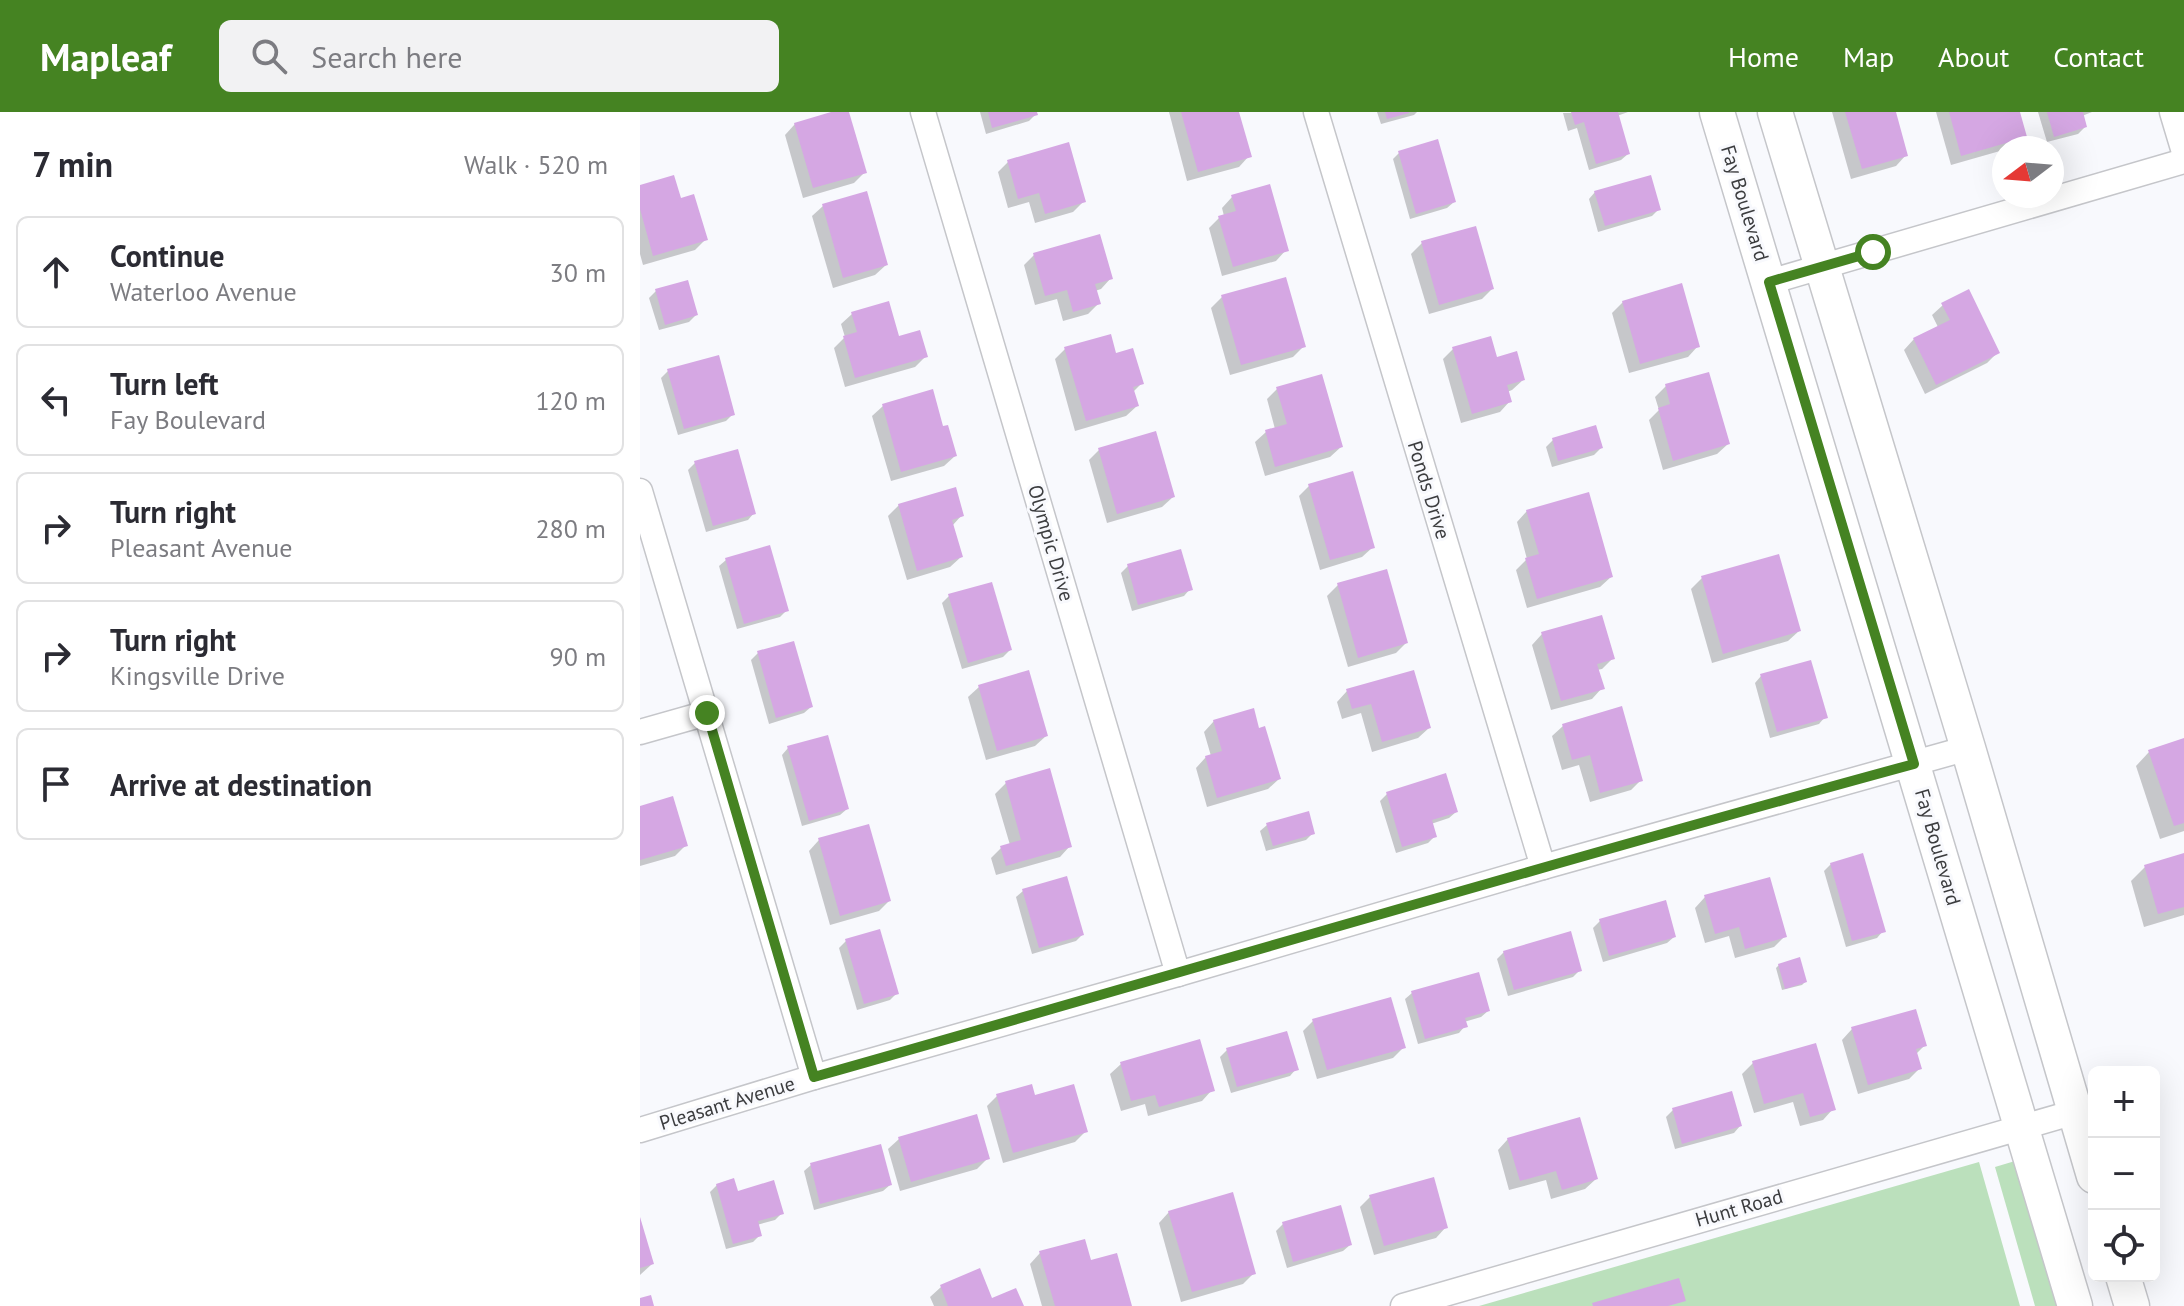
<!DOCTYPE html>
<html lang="en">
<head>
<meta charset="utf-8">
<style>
  body { margin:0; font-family:"PT Sans",sans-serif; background:#f2f2f3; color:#2b2b33 }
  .controls { position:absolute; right:24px; bottom:24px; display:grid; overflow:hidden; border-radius:12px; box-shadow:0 8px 32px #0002 }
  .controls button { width:72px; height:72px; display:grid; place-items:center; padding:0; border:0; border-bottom:2px solid #e1e1e2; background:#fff; color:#2b2b33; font:40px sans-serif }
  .compass { position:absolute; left:1352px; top:24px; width:72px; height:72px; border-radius:50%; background:#fff; box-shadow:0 8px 32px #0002; rotate:254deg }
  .stop { position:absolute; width:24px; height:24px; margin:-18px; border:6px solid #458322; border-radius:50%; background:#fff }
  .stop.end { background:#458322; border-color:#fff; box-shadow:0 2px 8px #0008 }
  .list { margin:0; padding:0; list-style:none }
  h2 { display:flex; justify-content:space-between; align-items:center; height:104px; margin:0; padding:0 32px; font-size:34px }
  h2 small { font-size:26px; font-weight:400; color:#7c7c81 }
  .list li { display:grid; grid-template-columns:52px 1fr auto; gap:24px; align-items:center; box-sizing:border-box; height:112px; margin:0 16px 16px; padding:0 16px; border:2px solid #e1e1e2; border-radius:12px }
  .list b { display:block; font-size:30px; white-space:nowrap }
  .list p { margin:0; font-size:26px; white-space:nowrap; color:#7c7c81 }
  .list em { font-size:26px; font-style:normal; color:#7c7c81 }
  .icon { flex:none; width:44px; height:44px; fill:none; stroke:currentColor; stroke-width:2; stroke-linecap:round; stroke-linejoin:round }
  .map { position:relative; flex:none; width:1544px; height:1194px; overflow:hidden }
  header { display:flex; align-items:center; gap:48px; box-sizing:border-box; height:112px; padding:0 40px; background:#458322; color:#fff }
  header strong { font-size:38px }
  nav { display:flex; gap:44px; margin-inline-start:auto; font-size:28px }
  .search { width:560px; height:72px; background:#f2f2f3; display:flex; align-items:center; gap:20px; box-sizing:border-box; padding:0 28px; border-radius:12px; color:#7c7c81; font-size:30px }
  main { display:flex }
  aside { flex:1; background:#fff }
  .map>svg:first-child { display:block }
</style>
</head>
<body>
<header>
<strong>Mapleaf</strong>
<div class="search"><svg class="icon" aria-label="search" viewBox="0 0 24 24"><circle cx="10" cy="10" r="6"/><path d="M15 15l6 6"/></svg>Search here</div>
<nav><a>Home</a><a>Map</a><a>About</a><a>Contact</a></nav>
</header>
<main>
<aside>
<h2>7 min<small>Walk · 520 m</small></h2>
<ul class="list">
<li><svg class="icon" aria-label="ahead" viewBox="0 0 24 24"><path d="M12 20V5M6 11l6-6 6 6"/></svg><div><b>Continue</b><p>Waterloo Avenue</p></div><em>30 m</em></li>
<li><svg class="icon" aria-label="left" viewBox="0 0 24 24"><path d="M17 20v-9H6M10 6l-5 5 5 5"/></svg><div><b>Turn left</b><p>Fay Boulevard</p></div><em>120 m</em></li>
<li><svg class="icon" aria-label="right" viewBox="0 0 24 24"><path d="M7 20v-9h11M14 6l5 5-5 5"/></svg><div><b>Turn right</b><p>Pleasant Avenue</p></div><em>280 m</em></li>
<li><svg class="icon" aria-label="right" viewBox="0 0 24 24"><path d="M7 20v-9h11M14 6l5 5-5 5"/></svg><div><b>Turn right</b><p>Kingsville Drive</p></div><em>90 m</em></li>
<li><svg class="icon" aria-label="arrive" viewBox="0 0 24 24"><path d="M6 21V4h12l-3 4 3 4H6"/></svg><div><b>Arrive at destination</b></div></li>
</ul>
</aside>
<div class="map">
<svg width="1544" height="1194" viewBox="0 0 1544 1194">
  <rect width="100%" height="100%" fill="#f8f9fd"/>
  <!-- green -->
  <g fill="#bbe0bc">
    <polygon points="1375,1049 1418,1194 1395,1194 1355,1055"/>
    <polygon points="1339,1050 1380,1194 839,1194"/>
  </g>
  <!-- shadow -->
  <g fill="#0003">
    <polygon points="198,0 207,0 225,60 214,71 163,86 145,23 155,12"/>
    <polygon points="340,0 395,0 396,2 389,9 346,22"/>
    <polygon points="529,0 597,0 609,44 599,55 547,69"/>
    <polygon points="737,0 777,0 774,3 741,12"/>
    <polygon points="988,0 977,4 988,42 981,48 949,58 937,16 928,19 923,1"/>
    <polygon points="1192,0 1254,0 1266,43 1256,54 1211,67"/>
    <polygon points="1296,0 1378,0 1385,24 1374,35 1311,53"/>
    <polygon points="1398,0 1452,0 1442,4 1445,15 1438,22 1407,30"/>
    <polygon points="759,41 814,90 807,96 770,107 753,47"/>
    <polygon points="368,50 443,90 433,100 395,111 389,90 368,96 358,60"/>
    <polygon points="0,75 39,88 65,128 55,138 3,153 0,142"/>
    <polygon points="955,80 1019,97 1012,104 958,120 949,87"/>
    <polygon points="592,85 646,138 636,149 582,164 569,116 579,106 584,104 582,96"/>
    <polygon points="183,94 246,153 235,163 193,176 172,104"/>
    <polygon points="782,131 852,177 842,187 789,202 771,142"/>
    <polygon points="394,143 471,166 461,177 455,179 458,192 448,202 423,209 417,187 395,193 384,153"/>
    <polygon points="16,179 56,203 49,210 19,218 9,186"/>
    <polygon points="582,185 664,234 653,245 590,263 571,196"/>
    <polygon points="983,190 1058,234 1048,245 989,261 972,201"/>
    <polygon points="1303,193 1358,240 1347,251 1285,282 1264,238 1274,227 1298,215 1292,203"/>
    <polygon points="212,202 286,244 275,255 205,275 194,236 205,225 201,212"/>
    <polygon points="814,236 856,247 883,268 872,278 867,280 870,289 860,300 821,311 803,247"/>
    <polygon points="425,237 475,243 501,272 493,280 497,294 486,304 435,319 415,247"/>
    <polygon points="28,259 93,302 86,309 38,323 21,266"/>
    <polygon points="1026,274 1088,332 1077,342 1023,358 1009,308 1019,298 1015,285"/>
    <polygon points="637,277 701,335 690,345 625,364 615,330 626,320 635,317 627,287"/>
    <polygon points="243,294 302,316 315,344 304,354 251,369 232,304"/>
    <polygon points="913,328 961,336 954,343 912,355 906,335"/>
    <polygon points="459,338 533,385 522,395 467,411 449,348"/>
    <polygon points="55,351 114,401 108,408 66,420 48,358"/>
    <polygon points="669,374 733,435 722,445 680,458 659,384"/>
    <polygon points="259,393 322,403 312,414 321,445 310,455 267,468 248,404"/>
    <polygon points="887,399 971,465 960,475 887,496 876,458 887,447 877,410"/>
    <polygon points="539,439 550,477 544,484 492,499 481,461 488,454"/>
    <polygon points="86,448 147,498 140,505 97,517 79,454"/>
    <polygon points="1062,466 1159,519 1148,529 1072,551 1051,477"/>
    <polygon points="698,473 766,531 756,541 708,555 687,484"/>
    <polygon points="309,484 370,538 363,545 322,557 302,491"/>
    <polygon points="902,522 973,546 962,557 957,558 962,576 952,587 911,598 892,533"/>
    <polygon points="118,541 171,595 164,601 129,612 111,548"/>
    <polygon points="1121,564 1185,605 1179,612 1130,626 1115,571"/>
    <polygon points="339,575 406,624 395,634 346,648 328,585"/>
    <polygon points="707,579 789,616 778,626 732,640 721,601 702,607 697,590"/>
    <polygon points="574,609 639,667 628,677 567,695 556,656 566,645 571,644 564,620"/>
    <polygon points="923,614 1001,668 991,678 950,690 939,653 922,658 912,624"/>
    <polygon points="1544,628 1544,719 1520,727 1496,654 1509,640"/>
    <polygon points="148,636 207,697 200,703 162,714 142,643"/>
    <polygon points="366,671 430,734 420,745 356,763 351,746 361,736 370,733 355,682"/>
    <polygon points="747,682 816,700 809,706 791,712 795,724 788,731 756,741 740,689"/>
    <polygon points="0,696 45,734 35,744 0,754"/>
    <polygon points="627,713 673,721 666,728 626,739 620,719"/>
    <polygon points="179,728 249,789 239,799 190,813 169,739"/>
    <polygon points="1544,743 1544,803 1504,815 1491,769 1505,755"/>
    <polygon points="1191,752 1243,819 1237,826 1206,835 1184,759"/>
    <polygon points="383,779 442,823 436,829 392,842 376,785"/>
    <polygon points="1065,785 1145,824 1134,835 1095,846 1089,824 1065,831 1055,796"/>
    <polygon points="960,809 1034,825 1027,831 963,850 953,816"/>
    <polygon points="206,829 257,881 250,888 217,898 199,836"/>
    <polygon points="864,840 940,858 933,865 868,884 857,847"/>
    <polygon points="1139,853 1165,870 1162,873 1142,878 1136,856"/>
    <polygon points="772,881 848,899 841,905 824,910 825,914 819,921 778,932 765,887"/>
    <polygon points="673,909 764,935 753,946 677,967 663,919"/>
    <polygon points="1212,917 1284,934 1275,943 1279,957 1269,967 1218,982 1202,928"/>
    <polygon points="587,938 656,957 650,964 591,981 580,945"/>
    <polygon points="1113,951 1193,997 1183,1008 1160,1014 1153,990 1114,1001 1102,962"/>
    <polygon points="481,952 572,978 562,989 508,1004 505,992 481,999 470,962"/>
    <polygon points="357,984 394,986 446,1019 435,1030 363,1051 347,994"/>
    <polygon points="1033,998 1100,1014 1094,1021 1035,1037 1026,1005"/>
    <polygon points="259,1027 348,1046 337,1057 260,1079 248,1037"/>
    <polygon points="868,1027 956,1067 945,1077 911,1087 906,1068 869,1078 858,1038"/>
    <polygon points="171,1053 250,1073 243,1079 174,1098 164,1059"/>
    <polygon points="77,1073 96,1081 142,1101 135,1108 117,1113 120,1123 113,1130 86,1137 70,1080"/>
    <polygon points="730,1085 806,1115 796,1126 734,1143 720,1095"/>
    <polygon points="529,1100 614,1161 603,1172 541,1190 519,1111"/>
    <polygon points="0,1109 12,1152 0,1163"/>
    <polygon points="643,1112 710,1133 703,1139 647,1156 636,1119"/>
    <polygon points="400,1141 450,1151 490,1194 402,1194 390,1152"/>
    <polygon points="301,1175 351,1189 382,1194 294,1194 290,1185"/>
  </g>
  <!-- building -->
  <g fill="#d5a7e3">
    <polygon points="191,0 209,0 227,61 173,76 154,11"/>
    <polygon points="348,0 397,0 398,3 352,16"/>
    <polygon points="541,0 599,0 612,45 558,60"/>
    <polygon points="745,0 769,0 769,1 747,7"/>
    <polygon points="931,0 978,0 990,42 956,52 944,10 935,13"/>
    <polygon points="1205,0 1256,0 1268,44 1222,57"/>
    <polygon points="1309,0 1380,0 1387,25 1321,44"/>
    <polygon points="1407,0 1443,0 1447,15 1414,25"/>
    <polygon points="798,27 816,90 776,102 758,39"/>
    <polygon points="429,30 446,90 405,102 399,81 378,87 367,48"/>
    <polygon points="34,63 41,86 54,82 68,128 13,144 0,97 0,73"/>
    <polygon points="1011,63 1021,98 965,114 954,79"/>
    <polygon points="630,72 649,139 593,155 578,104 596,99 591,83"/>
    <polygon points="227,79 248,153 203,166 182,92"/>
    <polygon points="836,114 854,177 799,193 781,129"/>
    <polygon points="460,122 473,167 455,172 461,192 433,200 427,178 405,184 393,141"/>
    <polygon points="646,165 666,235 601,253 581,183"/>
    <polygon points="48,168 58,203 25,213 15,177"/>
    <polygon points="1042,171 1060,235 1000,252 982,189"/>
    <polygon points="1329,177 1360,241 1296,273 1273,226 1310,208 1301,191"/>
    <polygon points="249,189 259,224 280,218 288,245 215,266 203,224 217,220 211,200"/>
    <polygon points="471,222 476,241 493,236 504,272 493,275 499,294 446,309 424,235"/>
    <polygon points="851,224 857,245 877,239 885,268 867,273 872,290 832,302 812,235"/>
    <polygon points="79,243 95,303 44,317 27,257"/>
    <polygon points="1069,260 1090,332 1033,349 1018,296 1030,292 1025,272"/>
    <polygon points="682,262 703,335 635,355 625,318 647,312 636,275"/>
    <polygon points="293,277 303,314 308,313 317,344 261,360 242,292"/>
    <polygon points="956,313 963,336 918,349 912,326"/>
    <polygon points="516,319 535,385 477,402 458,336"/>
    <polygon points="98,337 116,402 73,414 54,349"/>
    <polygon points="713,359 735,436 690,448 668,372"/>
    <polygon points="316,375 324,404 312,408 323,445 277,459 258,392"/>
    <polygon points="949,380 973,465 897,487 885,446 899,442 886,398"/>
    <polygon points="130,433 149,499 104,512 85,446"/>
    <polygon points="541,437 553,478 498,493 487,452"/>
    <polygon points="1139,442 1161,519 1083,542 1061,464"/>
    <polygon points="747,457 768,531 718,546 697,471"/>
    <polygon points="352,470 372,538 328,551 308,482"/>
    <polygon points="962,503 975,547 957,552 965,577 921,589 901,520"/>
    <polygon points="154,529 173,595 136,606 117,539"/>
    <polygon points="1171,548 1188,606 1137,620 1120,562"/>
    <polygon points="389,558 408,624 357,639 338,573"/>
    <polygon points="774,558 791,616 742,630 731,592 712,597 706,577"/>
    <polygon points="982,594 1003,669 960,681 950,643 932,648 922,612"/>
    <polygon points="614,596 619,616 625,614 641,667 577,686 565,644 582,639 573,608"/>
    <polygon points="188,623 209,697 169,709 147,634"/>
    <polygon points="1544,626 1544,711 1534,714 1508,638"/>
    <polygon points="410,656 432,735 366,754 360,734 381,728 365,669"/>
    <polygon points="806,661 818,700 792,708 797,725 762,735 746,680"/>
    <polygon points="33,684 48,734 0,748 0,694"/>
    <polygon points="669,699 675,722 633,734 626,711"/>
    <polygon points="229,712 251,789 200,804 178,726"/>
    <polygon points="1223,741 1246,820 1212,829 1190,751"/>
    <polygon points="1544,741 1544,795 1518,802 1504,753"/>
    <polygon points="427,764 444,823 399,836 382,777"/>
    <polygon points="1130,765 1147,825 1105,837 1099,815 1075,822 1064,783"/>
    <polygon points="1026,788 1036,825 969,844 959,807"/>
    <polygon points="240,817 259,882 224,892 205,827"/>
    <polygon points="931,819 942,859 874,878 863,839"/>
    <polygon points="1160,845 1167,870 1145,877 1138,852"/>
    <polygon points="839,860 850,899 825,906 828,915 785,927 771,879"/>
    <polygon points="751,885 766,936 687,958 672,907"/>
    <polygon points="1276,897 1287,934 1276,937 1282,957 1228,973 1211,915"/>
    <polygon points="647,919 659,958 597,975 586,936"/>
    <polygon points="560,927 575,979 519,995 515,983 491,989 480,950"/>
    <polygon points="1176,931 1196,998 1170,1005 1163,981 1124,992 1112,949"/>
    <polygon points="392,972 395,983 434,972 448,1020 373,1041 356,982"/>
    <polygon points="1092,979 1102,1014 1042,1032 1032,996"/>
    <polygon points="337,1002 350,1047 271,1070 258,1025"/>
    <polygon points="940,1005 958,1067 922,1078 916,1059 880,1069 867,1026"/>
    <polygon points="241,1032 252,1073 180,1092 170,1051"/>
    <polygon points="794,1065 808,1116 744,1134 729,1083"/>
    <polygon points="94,1066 98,1079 134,1068 144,1102 118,1109 122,1124 93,1132 76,1072"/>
    <polygon points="593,1080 616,1162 552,1180 528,1099"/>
    <polygon points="701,1093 712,1133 653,1150 642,1110"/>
    <polygon points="0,1105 14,1152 0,1156"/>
    <polygon points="445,1127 451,1148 477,1141 492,1194 415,1194 399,1139"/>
    <polygon points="340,1156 352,1186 376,1176 384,1194 308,1194 300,1173"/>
    <polygon points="1039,1166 1046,1189 1028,1194 953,1194 952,1191"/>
    <polygon points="11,1183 14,1194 0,1194 0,1186"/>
  </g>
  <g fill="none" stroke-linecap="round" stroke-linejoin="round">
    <!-- minor casing -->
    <g stroke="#c5c6ca" stroke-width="27">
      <g id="minor">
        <polyline points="283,0 538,862"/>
        <polyline points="676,0 903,755"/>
        <polyline points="1532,0 1544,40"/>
        <polyline points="1129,170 1544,49"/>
        <polyline points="0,379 174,965"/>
        <polyline points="0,620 67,601"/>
        <polyline points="0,1018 174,965 538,862 903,755 1328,636"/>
        <polyline points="763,1194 1435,1000"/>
      </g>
    </g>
    <!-- secondary casing -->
    <g stroke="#c5c6ca" stroke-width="37">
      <g id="secondary">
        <polyline points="1077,0 1435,1194"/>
        <polyline points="1135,0 1328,636 1454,1064"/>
        <polyline points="1483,1164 1492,1194"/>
      </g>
    </g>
    <!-- minor -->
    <use href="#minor" stroke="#fff" stroke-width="24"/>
    <!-- secondary -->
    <use href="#secondary" stroke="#fff" stroke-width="34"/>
  </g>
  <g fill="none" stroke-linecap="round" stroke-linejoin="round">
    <!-- route -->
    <path stroke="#458322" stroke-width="10" d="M67,601L174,965C541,861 906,752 1274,652L1129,170L1233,140"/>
  </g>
  <g text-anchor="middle" stroke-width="6" stroke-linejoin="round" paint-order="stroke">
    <!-- street labels -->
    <g font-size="20" fill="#3c3d3f" stroke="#f8f9fd">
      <text transform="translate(1105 91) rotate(73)" y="7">Fay Boulevard</text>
      <text transform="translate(789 378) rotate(73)" y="7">Ponds Drive</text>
      <text transform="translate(411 431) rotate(74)" y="7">Olympic Drive</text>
      <text transform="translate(1298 735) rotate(74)" y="7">Fay Boulevard</text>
      <text transform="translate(87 991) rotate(-17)" y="7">Pleasant Avenue</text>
      <text transform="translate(1099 1096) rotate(-16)" y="7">Hunt Road</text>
    </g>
  </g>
</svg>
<div class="controls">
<button>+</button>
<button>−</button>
<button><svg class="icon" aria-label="locate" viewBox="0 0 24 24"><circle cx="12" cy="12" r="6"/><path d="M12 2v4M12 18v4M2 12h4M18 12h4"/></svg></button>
</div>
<svg class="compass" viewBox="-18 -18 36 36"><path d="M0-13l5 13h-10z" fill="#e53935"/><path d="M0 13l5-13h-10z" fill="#7c7c81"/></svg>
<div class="stop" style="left:1233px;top:140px"></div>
<div class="stop end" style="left:67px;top:601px"></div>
</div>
</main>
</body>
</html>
